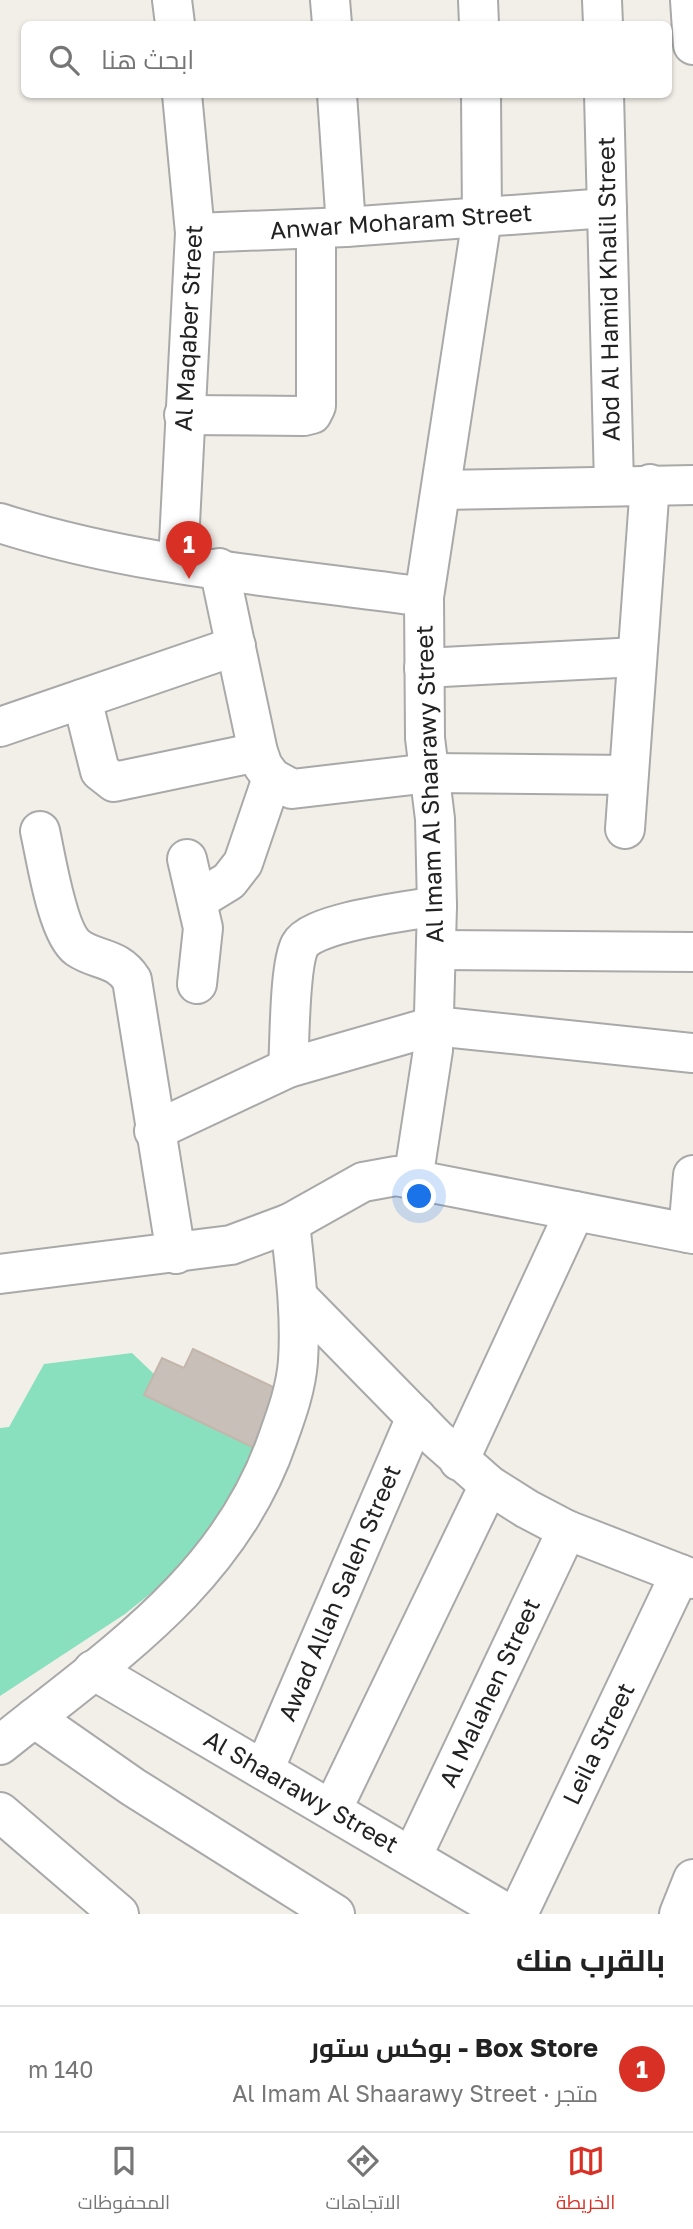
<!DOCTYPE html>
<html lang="ar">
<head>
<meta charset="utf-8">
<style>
  body { margin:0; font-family:"Golos Text",Cairo,sans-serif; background:#f6f6f6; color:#222; direction:rtl }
  .you { position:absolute; left:420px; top:1197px; width:24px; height:24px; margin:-18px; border:5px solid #fff; border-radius:50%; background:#1a73e8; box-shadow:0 0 0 10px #1a73e833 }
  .badge { display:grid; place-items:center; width:46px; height:46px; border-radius:50%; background:#d93025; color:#fff; font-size:23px; font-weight:700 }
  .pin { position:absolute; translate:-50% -58px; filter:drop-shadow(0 2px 4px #0008) }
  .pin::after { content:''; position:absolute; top:37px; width:24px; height:21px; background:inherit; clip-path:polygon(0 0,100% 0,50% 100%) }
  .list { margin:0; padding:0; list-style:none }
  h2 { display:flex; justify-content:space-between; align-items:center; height:91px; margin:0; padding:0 28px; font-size:30px }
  h2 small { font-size:23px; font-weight:400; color:#767676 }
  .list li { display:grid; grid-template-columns:46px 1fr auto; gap:21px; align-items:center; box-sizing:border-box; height:126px; padding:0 28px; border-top:2px solid #e0e0e0 }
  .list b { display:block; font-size:26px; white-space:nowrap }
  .list p { margin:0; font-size:23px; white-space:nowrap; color:#767676 }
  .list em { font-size:23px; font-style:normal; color:#767676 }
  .icon { flex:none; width:38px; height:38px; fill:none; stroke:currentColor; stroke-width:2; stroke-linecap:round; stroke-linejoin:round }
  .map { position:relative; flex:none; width:693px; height:1914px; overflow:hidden; direction:ltr }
  .search { position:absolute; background:#fff; box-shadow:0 2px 5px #0004; left:21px; right:21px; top:21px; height:77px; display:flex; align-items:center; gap:18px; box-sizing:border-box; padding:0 24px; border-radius:10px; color:#767676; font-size:26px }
  .sheet { height:217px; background:#fff }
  nav { display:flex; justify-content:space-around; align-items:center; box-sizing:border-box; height:98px; border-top:2px solid #e0e0e0; background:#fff; font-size:19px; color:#767676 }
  nav a { display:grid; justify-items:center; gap:4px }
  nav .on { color:#d93025 }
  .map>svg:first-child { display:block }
</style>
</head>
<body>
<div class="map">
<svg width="693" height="1914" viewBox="0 0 693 1914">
  <rect width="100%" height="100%" fill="#f2efe9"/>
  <!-- pitch -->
  <polygon fill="#88e0be" points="132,1353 154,1374 144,1395 263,1452 208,1547 125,1614 0,1696 0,1428 9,1427 44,1364"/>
  <!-- building -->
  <polygon fill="#c7bfb8" stroke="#c4b6ab" stroke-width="2" points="193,1349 290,1395 263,1452 144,1395 162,1358 184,1368"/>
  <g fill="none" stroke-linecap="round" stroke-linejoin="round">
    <!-- minor casing -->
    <g stroke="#a9a9a9" stroke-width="42">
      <g id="minor">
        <polyline points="172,0 175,24"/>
        <polyline points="330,0 332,24"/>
        <polyline points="478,0 479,24"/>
        <polyline points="602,0 603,24"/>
        <polyline points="690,0 693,45"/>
        <polyline points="337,94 346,227"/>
        <polyline points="604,94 614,484"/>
        <polyline points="195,233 346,227 607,208"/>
        <polyline points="184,415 304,416 312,414 316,406 316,229"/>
        <polyline points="441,490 693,485"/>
        <path d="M0,523C137,567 283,577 424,597"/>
        <polyline points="178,562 195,233 182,94"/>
        <polyline points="219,568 258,752 263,766 272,778 292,789 430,773 628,775"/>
        <polyline points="424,668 637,657"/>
        <polyline points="82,699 100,771 114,782 258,752"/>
        <polyline points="0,727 236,646"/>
        <polyline points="625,829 650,484"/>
        <path d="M40,831C46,857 57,933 78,948C97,961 118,957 132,980L176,1254"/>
        <polyline points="187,859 203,928 197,984"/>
        <polyline points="198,900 229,881 243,863 272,778"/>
        <polyline points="436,950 693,952"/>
        <path d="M288,1068C290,1041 289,966 300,945C312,922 410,911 437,906"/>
        <polyline points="154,1131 288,1068 434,1026 693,1053"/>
        <polyline points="413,1180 433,1050 437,906 435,819 425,738 424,597 482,218 481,94"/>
        <polyline points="688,1233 693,1175"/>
        <polyline points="0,1274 231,1245 290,1223 363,1182 396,1176 693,1234"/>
        <polyline points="298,1297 437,1439 489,1485 527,1509 567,1530 693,1579"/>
        <polyline points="459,1461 575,1211"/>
        <polyline points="93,1670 508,1914"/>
        <polyline points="34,1718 133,1787 335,1914"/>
        <path d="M0,1745C111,1656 230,1579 278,1438C287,1413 296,1388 298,1361C301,1315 295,1268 290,1223"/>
        <polyline points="264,1770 416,1417"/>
        <polyline points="332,1810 489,1485"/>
        <polyline points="0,1812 119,1914"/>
        <polyline points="412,1857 567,1530"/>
        <polyline points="518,1914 680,1574"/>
        <polyline points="679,1914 693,1879"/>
      </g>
    </g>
    <!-- minor -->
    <use href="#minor" stroke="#fff" stroke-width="38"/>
  </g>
  <g text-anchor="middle" stroke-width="5" stroke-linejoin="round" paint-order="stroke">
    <!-- street labels -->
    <g font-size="24" fill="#222" stroke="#fff">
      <text transform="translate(401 222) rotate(-4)" y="8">Anwar Moharam Street</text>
      <text transform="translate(609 289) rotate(-91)" y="8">Abd Al Hamid Khalil Street</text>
      <text transform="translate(189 328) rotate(-87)" y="8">Al Maqaber Street</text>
      <text transform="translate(430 784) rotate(-92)" y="8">Al Imam Al Shaarawy Street</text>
      <text transform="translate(340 1593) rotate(-67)" y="8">Awad Allah Saleh Street</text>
      <text transform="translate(490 1693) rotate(-65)" y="8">Al Malahen Street</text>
      <text transform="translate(599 1744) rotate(-64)" y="8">Leila Street</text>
      <text transform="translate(301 1792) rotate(30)" y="8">Al Shaarawy Street</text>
    </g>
  </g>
</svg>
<div class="you"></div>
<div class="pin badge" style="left:189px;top:579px">1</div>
<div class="search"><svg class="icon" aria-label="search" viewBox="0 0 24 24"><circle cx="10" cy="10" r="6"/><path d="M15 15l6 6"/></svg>ابحث هنا</div>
</div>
<section class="sheet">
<h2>بالقرب منك<small></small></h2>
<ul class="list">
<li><span class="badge">1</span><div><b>Box Store - بوكس ستور</b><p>متجر · Al Imam Al Shaarawy Street</p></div><em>140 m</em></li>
</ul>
</section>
<nav>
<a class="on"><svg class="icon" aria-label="map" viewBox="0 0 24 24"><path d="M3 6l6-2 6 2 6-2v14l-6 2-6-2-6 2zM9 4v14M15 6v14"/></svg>الخريطة</a>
<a><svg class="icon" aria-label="directions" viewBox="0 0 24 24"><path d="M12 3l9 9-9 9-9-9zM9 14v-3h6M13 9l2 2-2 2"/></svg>الاتجاهات</a>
<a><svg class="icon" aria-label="saved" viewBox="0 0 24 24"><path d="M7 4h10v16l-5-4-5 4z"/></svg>المحفوظات</a>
</nav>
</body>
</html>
